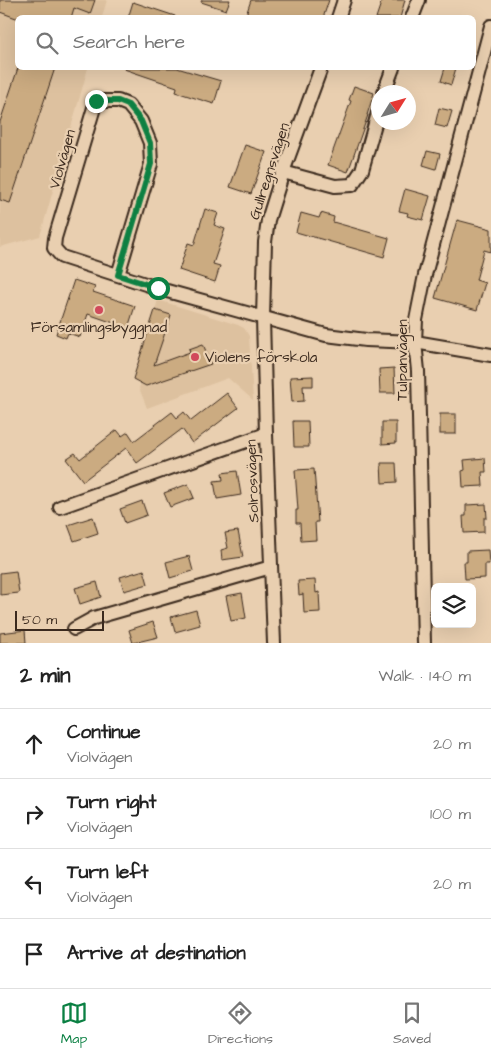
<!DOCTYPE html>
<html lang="en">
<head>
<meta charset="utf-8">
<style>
  body { margin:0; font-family:"Architects Daughter",sans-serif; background:#f6f6f6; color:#222 }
  .controls { position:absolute; right:15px; bottom:15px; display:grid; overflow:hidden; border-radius:8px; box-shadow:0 5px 20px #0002 }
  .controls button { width:45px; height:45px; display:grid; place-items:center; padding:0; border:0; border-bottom:1px solid #e0e0e0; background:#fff; color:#222; font:25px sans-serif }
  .compass { position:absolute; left:371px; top:85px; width:45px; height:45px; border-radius:50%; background:#fff; box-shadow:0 5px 20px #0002; rotate:53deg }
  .scale { position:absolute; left:15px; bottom:12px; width:89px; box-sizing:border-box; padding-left:5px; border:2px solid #3b2a1e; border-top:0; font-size:14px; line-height:18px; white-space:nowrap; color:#3b2a1e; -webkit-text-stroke:4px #e9cfb0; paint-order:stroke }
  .stop { position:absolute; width:15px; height:15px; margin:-11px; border:4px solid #0b8043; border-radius:50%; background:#fff }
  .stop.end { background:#0b8043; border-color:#fff; box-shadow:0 1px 5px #0008 }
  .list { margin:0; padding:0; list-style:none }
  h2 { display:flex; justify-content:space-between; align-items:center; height:65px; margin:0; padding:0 20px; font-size:21px }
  h2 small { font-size:16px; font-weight:400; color:#767676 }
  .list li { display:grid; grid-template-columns:32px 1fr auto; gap:15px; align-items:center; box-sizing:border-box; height:70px; padding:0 20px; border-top:1px solid #e0e0e0 }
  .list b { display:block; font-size:19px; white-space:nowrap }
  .list p { margin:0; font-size:16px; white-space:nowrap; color:#767676 }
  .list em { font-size:16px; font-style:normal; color:#767676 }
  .icon { flex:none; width:28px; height:28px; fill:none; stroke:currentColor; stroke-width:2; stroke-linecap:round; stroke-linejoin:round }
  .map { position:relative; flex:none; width:491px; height:643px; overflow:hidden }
  .search { position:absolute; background:#fff; box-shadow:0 5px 20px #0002; left:15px; right:15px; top:15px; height:55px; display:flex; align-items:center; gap:12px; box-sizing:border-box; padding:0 18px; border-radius:8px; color:#767676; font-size:19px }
  .sheet { height:345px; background:#fff }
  nav { display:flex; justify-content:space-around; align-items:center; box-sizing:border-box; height:70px; border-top:1px solid #e0e0e0; background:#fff; font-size:14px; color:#767676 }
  nav a { display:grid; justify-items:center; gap:2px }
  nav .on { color:#0b8043 }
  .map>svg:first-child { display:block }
</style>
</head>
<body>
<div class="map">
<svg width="491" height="643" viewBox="0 0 491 643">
  <rect width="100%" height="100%" fill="#e9cfb0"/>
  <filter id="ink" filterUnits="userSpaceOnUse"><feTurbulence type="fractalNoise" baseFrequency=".02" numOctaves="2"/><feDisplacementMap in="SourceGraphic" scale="10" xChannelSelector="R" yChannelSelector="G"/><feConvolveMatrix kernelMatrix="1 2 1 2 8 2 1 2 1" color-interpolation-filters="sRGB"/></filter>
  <g filter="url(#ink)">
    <!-- built -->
    <g fill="#ddc19f">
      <polygon points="0,0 107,0 102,17 18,18 18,68 88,68 40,236 0,247"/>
      <polygon points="158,300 238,325 244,328 249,336 253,400 228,378 147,408 139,388 141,383 133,379"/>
    </g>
    <!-- building -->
    <g fill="#cbab81" stroke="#3b2a1e">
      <polygon points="0,0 95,0 90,14 74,8 71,18 16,18 0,12"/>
      <polygon points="202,0 230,0 226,10 201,2"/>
      <polygon points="251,0 329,0 323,18 245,18"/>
      <polygon points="382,0 405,0 400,18 376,18"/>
      <polygon points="133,2 175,16 175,18 128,18"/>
      <polygon points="18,68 55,68 10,203 0,200 0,122"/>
      <polygon points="124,68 177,68 221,81 214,104 176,92 177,87 124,69"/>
      <polygon points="445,68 456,68 451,85 441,81"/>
      <polygon points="354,86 374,93 367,115 368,115 348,172 328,165 351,101 349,100"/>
      <polygon points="439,108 452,111 447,128 435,125"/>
      <polygon points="245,145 266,152 251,194 230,187"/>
      <polygon points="427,151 440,154 436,169 423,165"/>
      <polygon points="405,189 430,196 423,220 407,216 408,213 399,211"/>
      <polygon points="205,209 218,213 214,225 225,229 213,264 220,266 215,282 179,270 188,243 194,245"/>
      <polygon points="301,213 319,218 321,213 334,217 333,222 389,238 384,257 296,232"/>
      <polygon points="457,220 491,229 491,252 484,250 476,280 485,283 477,310 435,298"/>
      <polygon points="74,280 95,287 93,292 135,306 128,328 88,314 80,337 68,333 66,338 56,334"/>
      <polygon points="155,310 171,315 154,365 190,352 189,349 203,344 211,364 146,386 133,379"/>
      <polygon points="394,368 395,393 380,393 379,369"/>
      <polygon points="313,376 313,386 303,386 304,401 292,402 290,377"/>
      <polygon points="227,393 238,408 192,443 182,429 137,463 126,448 83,481 66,459 75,453 80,459 117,430 122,436 128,432 134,441 172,412 177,418 184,412 191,421"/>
      <rect x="440" y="414" width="16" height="20"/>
      <polygon points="293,421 308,421 309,447 294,447"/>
      <polygon points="382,422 396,422 396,443 382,444"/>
      <polygon points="485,458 486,472 482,472 483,486 463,487 462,471 465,470 464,460"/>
      <polygon points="381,463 396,463 397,482 382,483"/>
      <polygon points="314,469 318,522 315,522 316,540 301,541 300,523 296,523 296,510 298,510 295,470"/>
      <polygon points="237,471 241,495 217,499 214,481 223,480 222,473"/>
      <polygon points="188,484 194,498 170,507 164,493"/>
      <polygon points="142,501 147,515 125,523 120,509"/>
      <polygon points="486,504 487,518 484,518 484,532 464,533 463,516 466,516 466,505"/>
      <polygon points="93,517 98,533 74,541 68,525"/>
      <polygon points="238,531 243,557 222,560 221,550 228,548 225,533"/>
      <polygon points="488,550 489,564 485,564 485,578 465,579 464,562 467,562 467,551"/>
      <polygon points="189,556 193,571 170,578 166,562"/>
      <polygon points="144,570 148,584 124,591 120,577"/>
      <polygon points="16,571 19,593 0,595 0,573"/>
      <polygon points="315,580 316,593 319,592 320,612 304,613 303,594 299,595 298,581"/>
      <polygon points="97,582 101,597 80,604 75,588"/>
      <polygon points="242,593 246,618 231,621 226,596"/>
      <polygon points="196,610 200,625 175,632 171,617"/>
      <polygon points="153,622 158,637 133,643 129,630"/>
      <polygon points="25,630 26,643 0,643 0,633"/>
    </g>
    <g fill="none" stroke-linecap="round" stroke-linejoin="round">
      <!-- minor casing -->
      <g stroke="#3b2a1e" stroke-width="16">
        <g id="minor">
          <polyline points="338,18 344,0"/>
          <polyline points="412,18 419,0"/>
          <polyline points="384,92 393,68"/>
          <polyline points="283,172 335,186 352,185 362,170 378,113"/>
          <polyline points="118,275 151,164 150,143 141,121 128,105 118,101 96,101 55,238 54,248 62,257 167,291 326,335 366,340 415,342 491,355"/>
          <polyline points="60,507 266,434"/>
          <polyline points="74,629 94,618 271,567"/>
          <polyline points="274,643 266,434 263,318 265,242 268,220 283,172 321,68"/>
          <polyline points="424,643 418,371 415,342 416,320 425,275 491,26"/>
        </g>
      </g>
      <!-- minor -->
      <use href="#minor" stroke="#e9cfb0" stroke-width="12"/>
    </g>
  </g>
  <g fill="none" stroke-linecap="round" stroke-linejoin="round" filter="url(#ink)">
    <!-- route -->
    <polyline stroke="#0b8043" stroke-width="6" points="96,101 118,101 128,105 141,121 150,143 151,164 118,275 158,288"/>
  </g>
  <!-- markers -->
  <g fill="#d1495b" stroke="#e9cfb0" stroke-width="2">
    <circle cx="99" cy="310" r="5"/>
    <circle cx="195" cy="357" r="5"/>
  </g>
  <g text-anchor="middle" stroke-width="4.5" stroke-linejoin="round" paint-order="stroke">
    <!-- street labels -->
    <g font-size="15" fill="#3b2a1e" stroke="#e9cfb0">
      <text transform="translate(62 159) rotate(-74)" y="5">Violvägen</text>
      <text transform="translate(269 171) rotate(-72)" y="5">Gullregnsvägen</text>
      <text transform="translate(402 360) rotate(-90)" y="5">Tulpanvägen</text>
      <text transform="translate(252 481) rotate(-92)" y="5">Solrosvägen</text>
    </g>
    <!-- poi labels -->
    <g font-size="15" fill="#3b2a1e" stroke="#e9cfb0">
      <text x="99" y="332">Församlingsbyggnad</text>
      <text x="205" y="362" text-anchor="start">Violens förskola</text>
    </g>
  </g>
</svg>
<div class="controls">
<button><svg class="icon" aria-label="layers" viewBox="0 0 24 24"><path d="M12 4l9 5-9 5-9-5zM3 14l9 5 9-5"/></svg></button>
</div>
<svg class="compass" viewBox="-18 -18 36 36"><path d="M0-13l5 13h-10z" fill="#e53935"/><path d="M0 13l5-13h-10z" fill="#767676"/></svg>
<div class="scale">50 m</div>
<div class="stop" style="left:158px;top:288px"></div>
<div class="stop end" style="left:96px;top:101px"></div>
<div class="search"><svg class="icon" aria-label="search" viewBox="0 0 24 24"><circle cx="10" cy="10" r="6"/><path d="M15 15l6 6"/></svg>Search here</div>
</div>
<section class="sheet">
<h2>2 min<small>Walk · 140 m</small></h2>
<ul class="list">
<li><svg class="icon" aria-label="ahead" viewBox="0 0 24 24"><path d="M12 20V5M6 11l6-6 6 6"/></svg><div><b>Continue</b><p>Violvägen</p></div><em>20 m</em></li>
<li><svg class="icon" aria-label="right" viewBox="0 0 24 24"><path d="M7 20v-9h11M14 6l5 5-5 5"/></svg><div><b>Turn right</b><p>Violvägen</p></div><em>100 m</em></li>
<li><svg class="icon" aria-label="left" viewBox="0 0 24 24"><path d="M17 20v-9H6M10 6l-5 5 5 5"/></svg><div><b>Turn left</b><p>Violvägen</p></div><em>20 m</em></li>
<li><svg class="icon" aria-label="arrive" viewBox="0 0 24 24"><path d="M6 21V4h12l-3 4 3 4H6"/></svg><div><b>Arrive at destination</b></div></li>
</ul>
</section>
<nav>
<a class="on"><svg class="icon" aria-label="map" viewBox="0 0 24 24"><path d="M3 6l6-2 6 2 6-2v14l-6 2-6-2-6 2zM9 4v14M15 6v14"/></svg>Map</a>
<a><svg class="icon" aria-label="directions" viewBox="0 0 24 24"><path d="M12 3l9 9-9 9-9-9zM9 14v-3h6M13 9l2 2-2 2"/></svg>Directions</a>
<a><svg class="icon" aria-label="saved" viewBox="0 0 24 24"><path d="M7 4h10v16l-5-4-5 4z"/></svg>Saved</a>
</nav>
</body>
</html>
